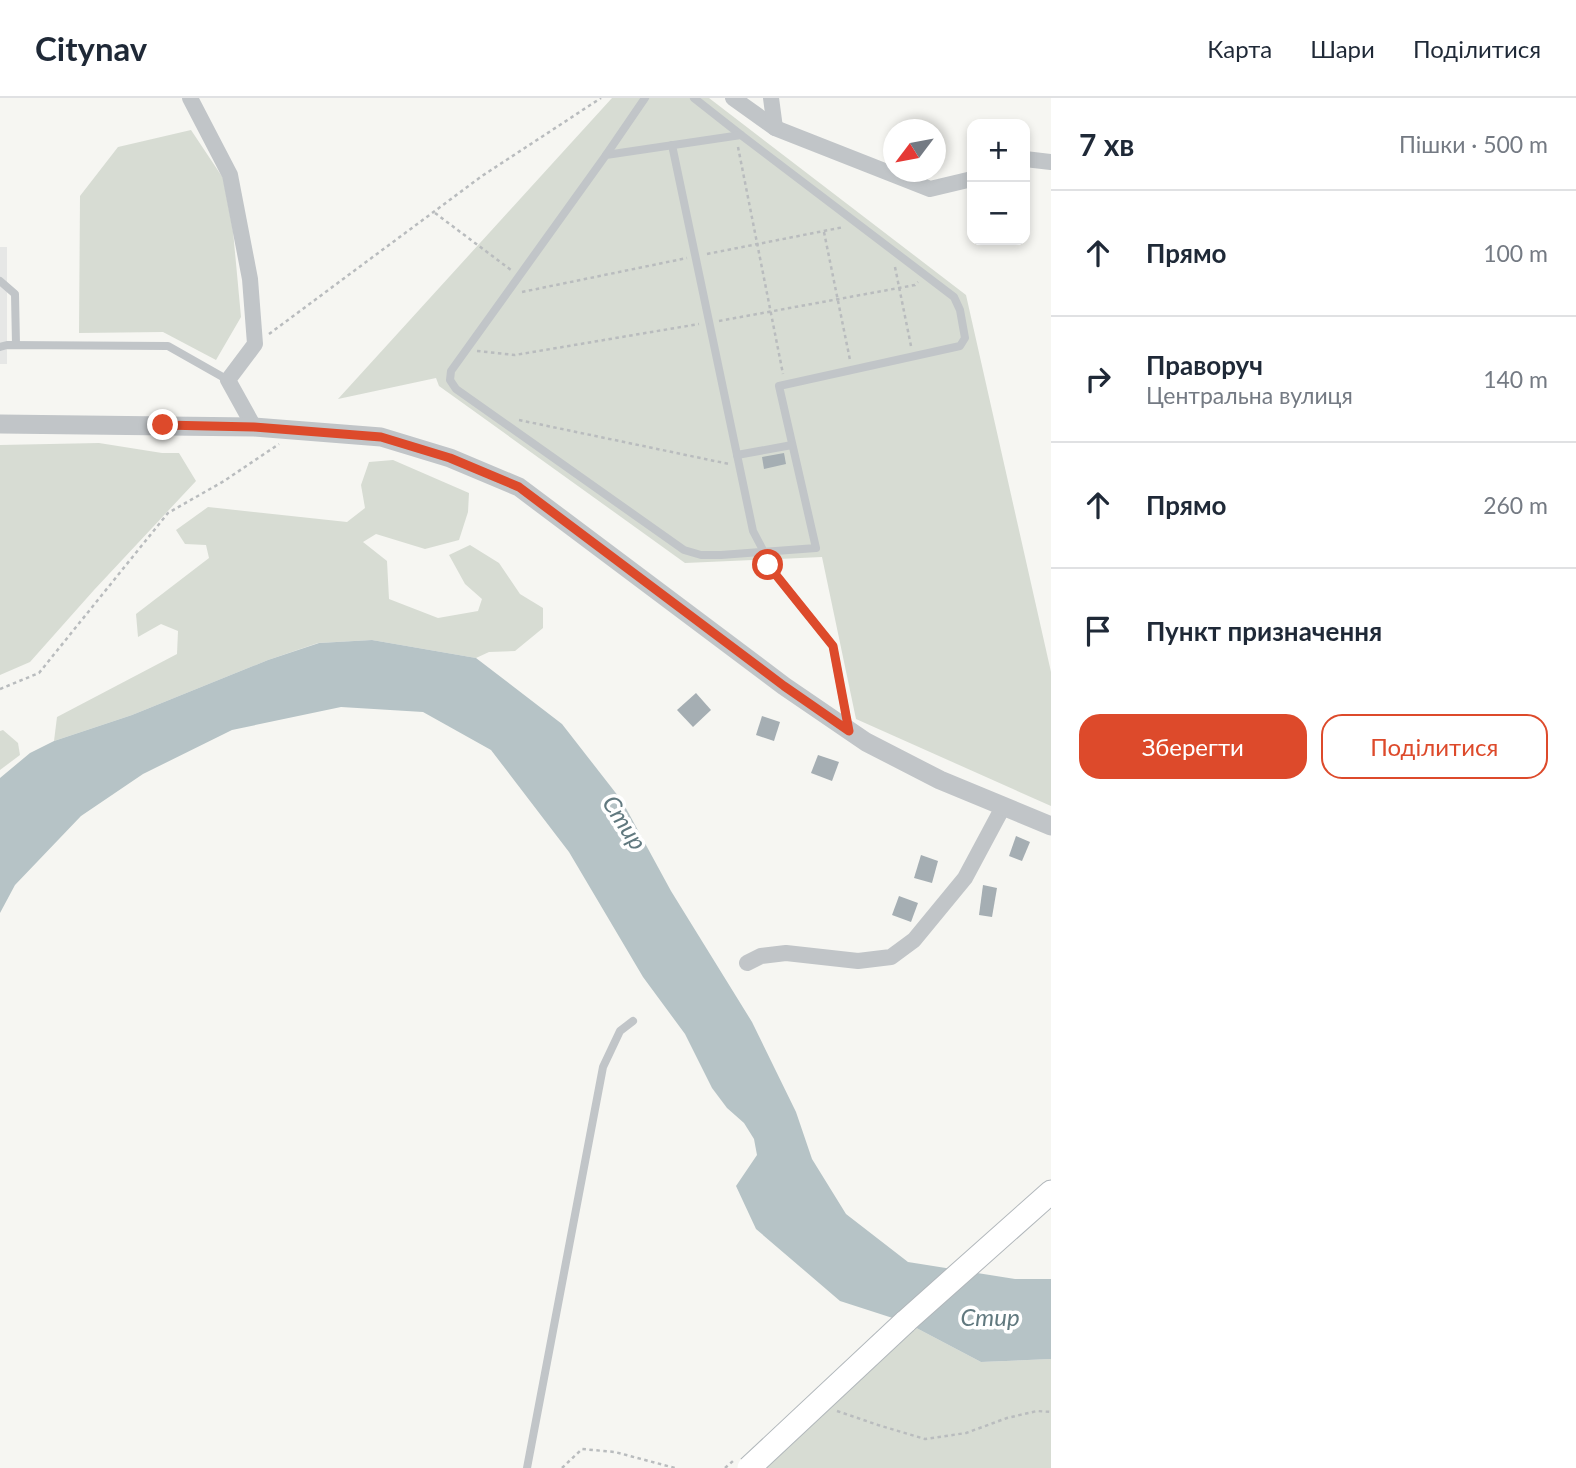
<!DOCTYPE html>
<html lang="uk">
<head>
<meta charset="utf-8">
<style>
  body { margin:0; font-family:Lato,sans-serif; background:#f6f6f7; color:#1f2937 }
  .controls { position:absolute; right:21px; top:21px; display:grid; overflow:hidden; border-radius:14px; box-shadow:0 4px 10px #0003 }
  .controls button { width:63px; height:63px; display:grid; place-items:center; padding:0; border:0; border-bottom:2px solid #e0e1e3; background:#fff; color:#1f2937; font:35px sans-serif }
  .compass { position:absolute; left:883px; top:21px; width:63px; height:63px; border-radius:50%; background:#fff; box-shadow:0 4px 10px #0003; rotate:238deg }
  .stop { position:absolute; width:21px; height:21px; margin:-16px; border:5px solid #dd4a2b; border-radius:50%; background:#fff }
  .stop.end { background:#dd4a2b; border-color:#fff; box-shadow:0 2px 7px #0008 }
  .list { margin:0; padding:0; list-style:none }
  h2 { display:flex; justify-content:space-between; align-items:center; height:91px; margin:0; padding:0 28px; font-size:30px }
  h2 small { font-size:23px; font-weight:400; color:#747a83 }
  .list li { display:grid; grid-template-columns:46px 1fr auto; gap:21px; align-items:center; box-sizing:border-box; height:126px; padding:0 28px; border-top:2px solid #e0e1e3 }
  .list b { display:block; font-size:26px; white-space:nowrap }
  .list p { margin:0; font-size:23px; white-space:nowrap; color:#747a83 }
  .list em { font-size:23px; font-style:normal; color:#747a83 }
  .actions { display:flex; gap:14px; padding:21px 28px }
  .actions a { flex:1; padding:16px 0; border:2px solid #dd4a2b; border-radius:21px; text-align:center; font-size:24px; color:#dd4a2b }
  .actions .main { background:#dd4a2b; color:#fff }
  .icon { flex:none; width:38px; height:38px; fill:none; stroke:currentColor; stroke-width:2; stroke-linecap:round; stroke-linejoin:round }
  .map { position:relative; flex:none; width:1051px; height:1370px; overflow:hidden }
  header { display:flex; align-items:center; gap:42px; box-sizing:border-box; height:98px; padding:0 35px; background:#fff; border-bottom:2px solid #e0e1e3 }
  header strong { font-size:33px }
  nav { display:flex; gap:38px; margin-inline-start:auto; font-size:24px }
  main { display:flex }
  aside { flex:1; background:#fff }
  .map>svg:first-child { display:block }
</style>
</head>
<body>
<header>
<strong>Citynav</strong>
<nav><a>Карта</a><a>Шари</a><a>Поділитися</a></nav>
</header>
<main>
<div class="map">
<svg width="1051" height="1370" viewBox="0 0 1051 1370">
  <rect width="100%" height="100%" fill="#f6f6f2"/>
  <!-- built -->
  <rect fill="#e6e7e6" x="0" y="149" width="7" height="117"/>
  <!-- green -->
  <g fill="#d7dcd3">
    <polygon points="612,0 709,0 966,197 1051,574 1051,708 856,621 822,459 685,465 439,288 436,280 338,301"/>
    <polygon points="191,32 223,80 233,133 241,219 216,262 163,234 79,235 80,98 118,49"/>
    <polygon points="99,345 162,355 179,355 196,383 94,492 30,564 0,577 0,347"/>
    <polygon points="393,362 469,395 468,414 459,442 425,451 376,436 363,444 387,463 389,501 438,520 478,513 482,501 465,486 449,457 470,447 499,465 520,496 543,510 543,530 515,553 489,554 476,560 372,542 318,545 268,562 132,617 54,643 57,619 177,556 178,533 161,526 138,539 136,516 209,460 206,447 185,446 176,432 208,409 347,424 365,410 361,387 369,364"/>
    <polygon points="3,632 18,645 20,657 0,672 0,633"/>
    <polygon points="905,1224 981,1264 1051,1261 1051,1370 749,1370"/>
  </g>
  <!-- water -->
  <polygon fill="#b6c3c6" points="372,542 476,560 562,626 622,703 671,793 752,924 796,1014 812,1061 846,1116 908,1164 1015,1181 1051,1181 1051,1261 981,1264 905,1224 840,1203 756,1131 736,1088 757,1057 754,1041 744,1025 727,1010 712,990 685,936 643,879 569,754 491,652 423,614 341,609 232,632 143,676 81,718 15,787 0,815 0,680 30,655 54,643 132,617 268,562 319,545"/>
  <!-- building -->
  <g fill="#a5aeb3">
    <polygon points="784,355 786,366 764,371 762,359"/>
    <polygon points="696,595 711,612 693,629 677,612"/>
    <polygon points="762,618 780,624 774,643 756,637"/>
    <polygon points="818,657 839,664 832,683 811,675"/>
    <polygon points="1016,738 1030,744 1022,763 1009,758"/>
    <polygon points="921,757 938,763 932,785 914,780"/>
    <polygon points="983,787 997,790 992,819 979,817"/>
    <polygon points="899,798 918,805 911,824 892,817"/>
  </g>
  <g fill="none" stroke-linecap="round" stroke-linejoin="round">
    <!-- secondary casing -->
    <g stroke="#b1b7bb" stroke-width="25">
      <polyline id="secondary" points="905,1224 1051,1094"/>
    </g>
    <!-- path -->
    <g stroke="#b9bcbe" stroke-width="2.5" stroke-dasharray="3.5 3.5" stroke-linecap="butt">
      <polyline points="738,49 783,276"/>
      <polyline points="435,115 511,172"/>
      <polyline points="824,134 850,262"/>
      <polyline points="707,156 844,129"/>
      <polyline points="895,169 911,248"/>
      <polyline points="522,194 687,160"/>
      <polyline points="719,223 915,187 918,184"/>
      <polyline points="269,236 482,78 601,0"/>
      <polyline points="477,253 515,257 699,226"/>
      <polyline points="519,322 729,366"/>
      <polyline points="0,591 39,575 168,415 224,383 279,346"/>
      <polyline points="837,1313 878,1327 925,1341 966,1335 1007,1320 1037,1313 1051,1314"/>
      <polyline points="562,1370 582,1351 615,1354 675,1370"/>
      <polyline points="725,1370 733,1363"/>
    </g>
    <!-- service -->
    <g stroke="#c1c5c8" stroke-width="8">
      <polyline points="694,0 741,37"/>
      <polygon points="741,37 954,199 960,212 965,240 960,248 779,288 816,450 721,457 701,457 684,452 456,291 450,282 451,273 606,57"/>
      <polyline points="672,47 753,433 764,454 768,467 833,548 848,628"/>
      <polyline points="606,57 645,0"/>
      <polyline points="0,183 15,196 16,247"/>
      <polyline points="0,249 7,247 168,248 228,282"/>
      <polyline points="737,357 792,347"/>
      <polyline points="527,1370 603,969 620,933 633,923"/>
    </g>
    <!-- minor -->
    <g stroke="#c1c5c8" stroke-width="16">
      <polyline points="190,0 230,77 250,181 255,246 228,282 254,329"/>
      <polyline points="733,0 775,30 930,91 972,81"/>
      <polyline points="771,0 775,30"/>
      <polyline points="1025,61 1051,64"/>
      <polyline points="747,865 761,858 786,855 858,863 891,859 914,842 965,780 1003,709"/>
    </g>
    <!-- tertiary -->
    <polyline stroke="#c1c5c8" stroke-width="19" points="0,326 254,329 381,339 450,360 519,389 784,588 866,644 940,682 1051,728"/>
    <!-- secondary -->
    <use href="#secondary" stroke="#fff" stroke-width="23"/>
    <!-- secondary-bridge casing -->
    <g stroke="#b1b7bb" stroke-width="25" stroke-linecap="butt">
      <polyline id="secondary-bridge" points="749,1370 905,1224"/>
    </g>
    <!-- secondary-bridge -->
    <use href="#secondary-bridge" stroke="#fff" stroke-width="23"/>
  </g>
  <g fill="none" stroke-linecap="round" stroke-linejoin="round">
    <!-- route -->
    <polyline stroke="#dd4a2b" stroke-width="9" points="163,327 254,329 381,339 450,360 519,389 784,588 849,633 833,548 768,467"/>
  </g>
  <g text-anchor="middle" stroke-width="7" stroke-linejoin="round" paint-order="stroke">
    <!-- water labels -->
    <g font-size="24" font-style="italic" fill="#61797f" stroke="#fff">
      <text transform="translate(624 725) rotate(57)" y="8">Стир</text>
      <text x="990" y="1228">Стир</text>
    </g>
  </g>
</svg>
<div class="controls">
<button>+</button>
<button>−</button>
</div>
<svg class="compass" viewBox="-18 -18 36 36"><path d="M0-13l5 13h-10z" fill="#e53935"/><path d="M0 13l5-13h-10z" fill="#747a83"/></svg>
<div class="stop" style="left:768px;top:467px"></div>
<div class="stop end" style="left:163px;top:327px"></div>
</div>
<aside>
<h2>7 хв<small>Пішки · 500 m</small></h2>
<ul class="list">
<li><svg class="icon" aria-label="ahead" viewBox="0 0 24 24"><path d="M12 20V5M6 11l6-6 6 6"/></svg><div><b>Прямо</b></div><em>100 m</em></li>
<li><svg class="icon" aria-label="right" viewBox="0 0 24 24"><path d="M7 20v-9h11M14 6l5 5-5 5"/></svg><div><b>Праворуч</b><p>Центральна вулиця</p></div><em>140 m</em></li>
<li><svg class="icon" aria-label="ahead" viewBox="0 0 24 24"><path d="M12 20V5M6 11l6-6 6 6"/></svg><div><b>Прямо</b></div><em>260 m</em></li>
<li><svg class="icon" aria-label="arrive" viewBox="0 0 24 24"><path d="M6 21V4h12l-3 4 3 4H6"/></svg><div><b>Пункт призначення</b></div></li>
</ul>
<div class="actions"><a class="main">Зберегти</a><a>Поділитися</a></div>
</aside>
</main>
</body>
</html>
